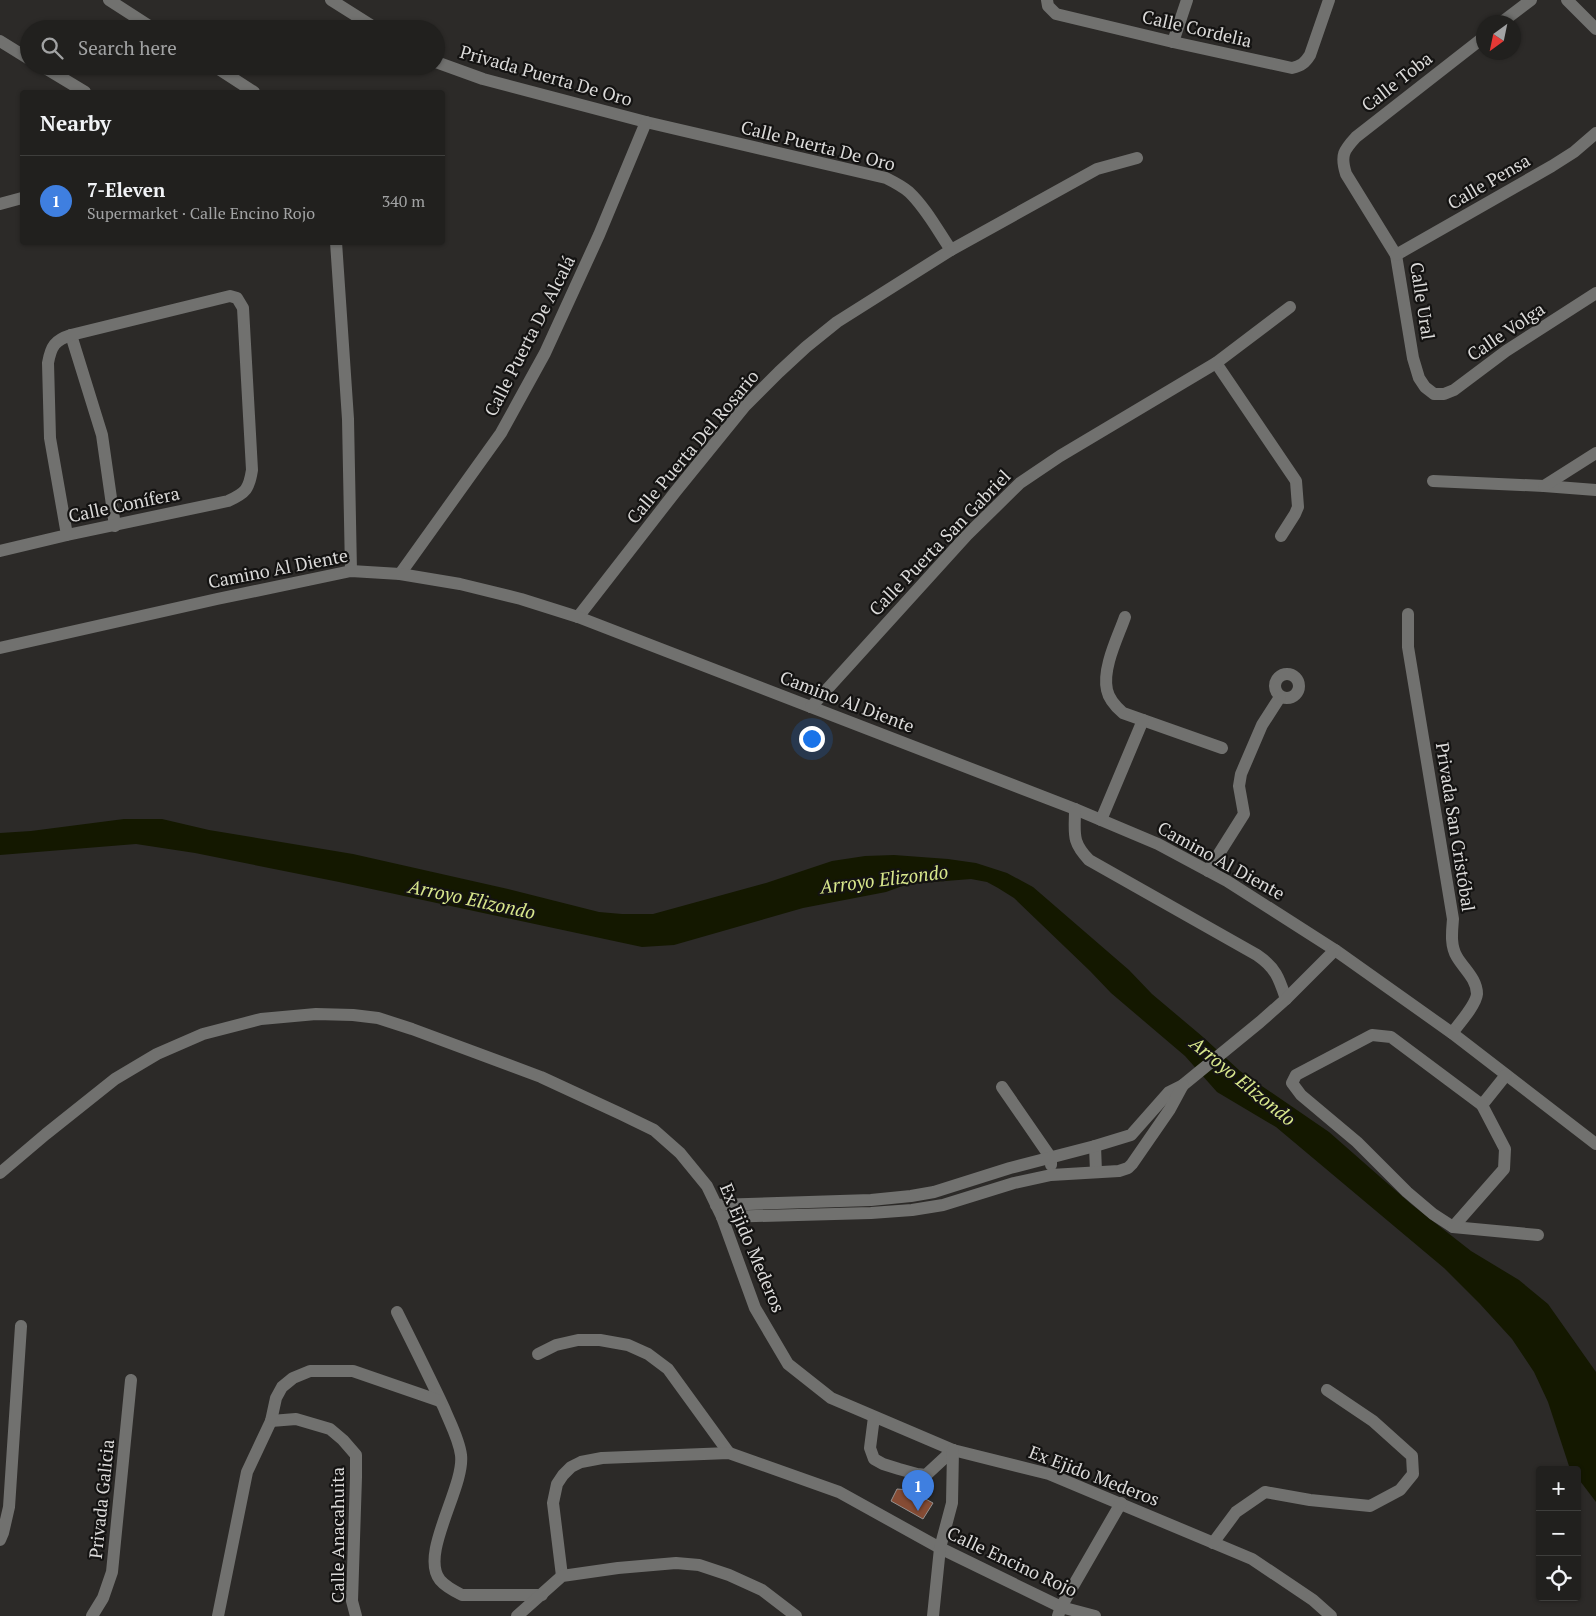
<!DOCTYPE html>
<html lang="en">
<head>
<meta charset="utf-8">
<style>
  body { margin:0; font-family:"PT Serif",serif; background:#2d2d2b; color:#f1f3f6 }
  .controls { position:absolute; right:15px; bottom:15px; display:grid; overflow:hidden; border-radius:5px; box-shadow:0 1px 4px #0004 }
  .controls button { width:45px; height:45px; display:grid; place-items:center; padding:0; border:0; border-bottom:1px solid #3e3e3c; background:#21201e; color:#f1f3f6; font:25px sans-serif }
  .compass { position:absolute; left:1476px; top:15px; width:45px; height:45px; border-radius:50%; background:#21201e; box-shadow:0 1px 4px #0004; rotate:213deg }
  .you { position:absolute; left:811px; top:738px; width:18px; height:18px; margin:-12px; border:4px solid #fff; border-radius:50%; background:#1a73e8; box-shadow:0 0 0 8px #1a73e833 }
  .badge { display:grid; place-items:center; width:32px; height:32px; border-radius:50%; background:#c5a7f1; color:#fff; font-size:16px; font-weight:700 }
  .pin { position:absolute; translate:-50% -41px; filter:drop-shadow(0 1px 2px #0008) }
  .pin::after { content:''; position:absolute; top:26px; width:18px; height:15px; background:inherit; clip-path:polygon(0 0,100% 0,50% 100%) }
  .list { margin:0; padding:0; list-style:none }
  h2 { display:flex; justify-content:space-between; align-items:center; height:65px; margin:0; padding:0 20px; font-size:21px }
  h2 small { font-size:16px; font-weight:400; color:#a2a3a4 }
  .list li { display:grid; grid-template-columns:32px 1fr auto; gap:15px; align-items:center; box-sizing:border-box; height:90px; padding:0 20px; border-top:1px solid #3e3e3c }
  .list b { display:block; font-size:19px; white-space:nowrap }
  .list p { margin:0; font-size:16px; white-space:nowrap; color:#a2a3a4 }
  .list em { font-size:16px; font-style:normal; color:#a2a3a4 }
  .icon { flex:none; width:28px; height:28px; fill:none; stroke:currentColor; stroke-width:2; stroke-linecap:round; stroke-linejoin:round }
  .map { position:relative; flex:none; width:1596px; height:1616px; overflow:hidden }
  .search { position:absolute; background:#21201e; box-shadow:0 1px 4px #0004; left:20px; top:20px; width:425px; height:55px; display:flex; align-items:center; gap:12px; box-sizing:border-box; padding:0 18px; border-radius:28px; color:#a2a3a4; font-size:19px }
  .panel { position:absolute; background:#21201e; box-shadow:0 1px 4px #0004; left:20px; top:90px; width:425px; height:155px; border-radius:5px }
  .map>svg:first-child { display:block }
</style>
</head>
<body>
<div class="map">
<svg width="1596" height="1616" viewBox="0 0 1596 1616">
  <rect width="100%" height="100%" fill="#2c2a28"/>
  <!-- water -->
  <polygon fill="#141800" points="124,819 162,819 209,830 353,854 508,889 599,912 622,914 653,914 766,883 832,861 865,856 894,855 948,859 976,863 1007,873 1033,887 1129,970 1152,994 1203,1037 1240,1071 1329,1132 1411,1204 1471,1251 1519,1280 1548,1304 1596,1372 1596,1502 1577,1477 1577,1470 1572,1470 1569,1466 1548,1402 1534,1372 1512,1339 1480,1304 1444,1268 1276,1127 1217,1092 1185,1056 1111,993 1090,971 1014,898 998,888 987,882 971,879 908,884 886,892 803,908 674,945 642,947 339,882 195,853 136,844 0,855 0,833 31,831"/>
  <!-- building -->
  <polygon fill="#864c35" stroke="#94908f" points="897,1489 909,1490 933,1503 923,1519 891,1501"/>
  <g fill="none" stroke-linecap="round" stroke-linejoin="round">
    <!-- minor -->
    <g stroke="#71716f" stroke-width="12">
      <polyline points="109,0 154,29"/>
      <polyline points="331,0 377,29"/>
      <path d="M1047,0L1048,6L1056,14L1173,42L1292,68C1301,66 1305,63 1310,55L1329,0"/>
      <polyline points="1567,0 1596,29"/>
      <polyline points="1502,22 1531,0"/>
      <path d="M1484,37L1356,137C1344,150 1340,155 1346,174L1396,255L1413,358L1419,378L1425,387L1434,394H1444L1454,390L1506,351L1596,293"/>
      <polyline points="0,41 29,59"/>
      <polyline points="1173,42 1187,0"/>
      <path d="M436,62L483,79L646,122L886,178C894,182 902,186 909,192C926,208 938,231 951,250"/>
      <polyline points="42,66 85,92"/>
      <polyline points="214,66 254,92"/>
      <polyline points="0,204 22,198"/>
      <polyline points="336,242 348,419 351,571"/>
      <polyline points="1396,255 1552,166 1574,152 1596,133"/>
      <polyline points="71,335 102,435 115,526"/>
      <polyline points="1216,363 1296,481 1298,507 1295,514 1281,536"/>
      <polyline points="1433,481 1544,486 1596,490"/>
      <polyline points="1544,486 1596,453"/>
      <path d="M0,551L67,535L228,501C246,493 249,489 252,470L243,308L237,298L230,296L71,335C55,340 51,346 48,363L50,438L67,535"/>
      <polyline points="400,574 501,433 545,353 599,235 646,122"/>
      <path d="M1408,614V647L1453,919C1452,931 1450,946 1457,957C1464,969 1477,979 1477,994C1476,1005 1458,1025 1452,1033"/>
      <polyline points="578,617 676,491 745,406 779,372 806,347 837,322 951,250 1097,169 1137,158"/>
      <path d="M1125,617C1118,637 1102,668 1107,690C1109,700 1116,707 1123,713L1222,748"/>
      <polyline points="0,648 217,599 351,571 400,574 460,584 521,599 578,617 1075,809 1158,844 1227,881 1335,950 1452,1033 1596,1144"/>
      <circle cx="1287" cy="686" r="12"/>
      <polyline points="811,707 967,535 1020,483 1060,456 1216,363 1290,307"/>
      <path d="M1075,809C1075,834 1071,841 1089,860L1257,955C1276,968 1279,978 1286,999"/>
      <polyline points="1101,820 1143,720"/>
      <polyline points="1208,871 1244,814 1239,786 1241,774 1262,725 1280,697"/>
      <polyline points="1506,1075 1482,1105 1391,1037 1372,1035 1296,1075 1292,1083 1301,1095 1357,1142 1407,1192 1433,1214 1453,1227 1538,1235"/>
      <polyline points="1002,1087 1051,1158 1051,1165"/>
      <polyline points="1095,1146 1096,1172"/>
      <polyline points="0,1173 46,1134 115,1079 157,1054 203,1034 261,1019 316,1014 353,1015 378,1018 412,1029 541,1077 621,1114 654,1130 680,1153 707,1186 722,1217 755,1308 788,1364 831,1398 953,1450 1049,1474 1252,1559 1313,1600 1331,1616"/>
      <polyline points="716,1205 871,1200 911,1196 934,1192 1010,1168 1095,1146 1131,1135 1169,1092 1183,1085 1260,1022 1286,999 1335,950"/>
      <polyline points="722,1217 871,1213 912,1210 943,1205 1014,1183 1051,1175 1119,1171 1128,1168 1132,1164 1170,1109 1183,1085"/>
      <polyline points="1453,1227 1504,1169 1505,1149 1482,1105"/>
      <path d="M397,1312C413,1344 429,1376 444,1408C450,1423 459,1439 461,1455C465,1487 419,1554 440,1580C445,1586 454,1591 462,1595H542"/>
      <polyline points="538,1354 556,1345 578,1340 600,1340 628,1345 648,1354 668,1369 729,1453"/>
      <polyline points="874,1417 870,1448 874,1459 883,1464 899,1469 917,1474 926,1475 953,1450"/>
      <polyline points="271,1421 296,1419 330,1429 343,1440 356,1455 356,1477 352,1601 356,1616"/>
      <polyline points="0,1540 3,1533 9,1507 21,1326"/>
      <polyline points="1213,1543 1236,1512 1265,1492 1310,1500 1370,1506 1400,1490 1413,1474 1412,1456 1373,1421 1327,1390"/>
      <polyline points="562,1576 553,1503 557,1484 563,1475 571,1467 581,1462 602,1458 729,1453 839,1492 940,1548 1061,1607 1095,1616"/>
      <polyline points="92,1616 103,1598 112,1572 131,1380"/>
      <polyline points="218,1616 247,1472 271,1421 276,1398 282,1387 293,1378 310,1371 353,1371 440,1401"/>
      <polyline points="517,1616 562,1576 618,1568 676,1563 699,1565 729,1575 762,1590 796,1616"/>
      <polyline points="933,1616 940,1548 952,1503 953,1450"/>
      <polyline points="1058,1616 1061,1607 1121,1503"/>
    </g>
  </g>
  <g text-anchor="middle" stroke-width="4.5" stroke-linejoin="round" paint-order="stroke">
    <!-- street labels -->
    <g font-size="18" fill="#dbdad9" stroke="#141312">
      <text transform="translate(1197 29) rotate(13)" y="6">Calle Cordelia</text>
      <text transform="translate(546 76) rotate(16)" y="6">Privada Puerta De Oro</text>
      <text transform="translate(1397 82) rotate(-38)" y="6">Calle Toba</text>
      <text transform="translate(818 146) rotate(14)" y="6">Calle Puerta De Oro</text>
      <text transform="translate(1489 182) rotate(-30)" y="6">Calle Pensa</text>
      <text transform="translate(1422 301) rotate(81)" y="6">Calle Ural</text>
      <text transform="translate(1506 332) rotate(-34)" y="6">Calle Volga</text>
      <text transform="translate(530 336) rotate(-63)" y="6">Calle Puerta De Alcalá</text>
      <text transform="translate(693 447) rotate(-50)" y="6">Calle Puerta Del Rosario</text>
      <text transform="translate(124 505) rotate(-12)" y="6">Calle Conífera</text>
      <text transform="translate(940 543) rotate(-46)" y="6">Calle Puerta San Gabriel</text>
      <text transform="translate(278 569) rotate(-11)" y="6">Camino Al Diente</text>
      <text transform="translate(847 702) rotate(21)" y="6">Camino Al Diente</text>
      <text transform="translate(1455 827) rotate(81)" y="6">Privada San Cristóbal</text>
      <text transform="translate(1221 861) rotate(29)" y="6">Camino Al Diente</text>
      <text transform="translate(752 1248) rotate(67)" y="6">Ex Ejido Mederos</text>
      <text transform="translate(1094 1476) rotate(21)" y="6">Ex Ejido Mederos</text>
      <text transform="translate(102 1499) rotate(-84)" y="6">Privada Galicia</text>
      <text transform="translate(338 1535) rotate(-90)" y="6">Calle Anacahuita</text>
      <text transform="translate(1012 1562) rotate(25)" y="6">Calle Encino Rojo</text>
    </g>
    <!-- water labels -->
    <g font-size="19" font-style="italic" fill="#d8e78c" stroke="#141312">
      <text transform="translate(884 879) rotate(-7)" y="7">Arroyo Elizondo</text>
      <text transform="translate(472 899) rotate(12)" y="7">Arroyo Elizondo</text>
      <text transform="translate(1243 1081) rotate(39)" y="7">Arroyo Elizondo</text>
    </g>
  </g>
</svg>
<div class="controls">
<button>+</button>
<button>−</button>
<button><svg class="icon" aria-label="locate" viewBox="0 0 24 24"><circle cx="12" cy="12" r="6"/><path d="M12 2v4M12 18v4M2 12h4M18 12h4"/></svg></button>
</div>
<svg class="compass" viewBox="-18 -18 36 36"><path d="M0-13l5 13h-10z" fill="#e53935"/><path d="M0 13l5-13h-10z" fill="#a2a3a4"/></svg>
<div class="you"></div>
<div class="pin badge" style="left:918px;top:1511px;background:#3f7fe0">1</div>
<div class="search"><svg class="icon" aria-label="search" viewBox="0 0 24 24"><circle cx="10" cy="10" r="6"/><path d="M15 15l6 6"/></svg>Search here</div>
<section class="panel">
<h2>Nearby<small></small></h2>
<ul class="list">
<li><span class="badge" style="background:#3f7fe0">1</span><div><b>7-Eleven</b><p>Supermarket · Calle Encino Rojo</p></div><em>340 m</em></li>
</ul>
</section>
</div>
</body>
</html>
